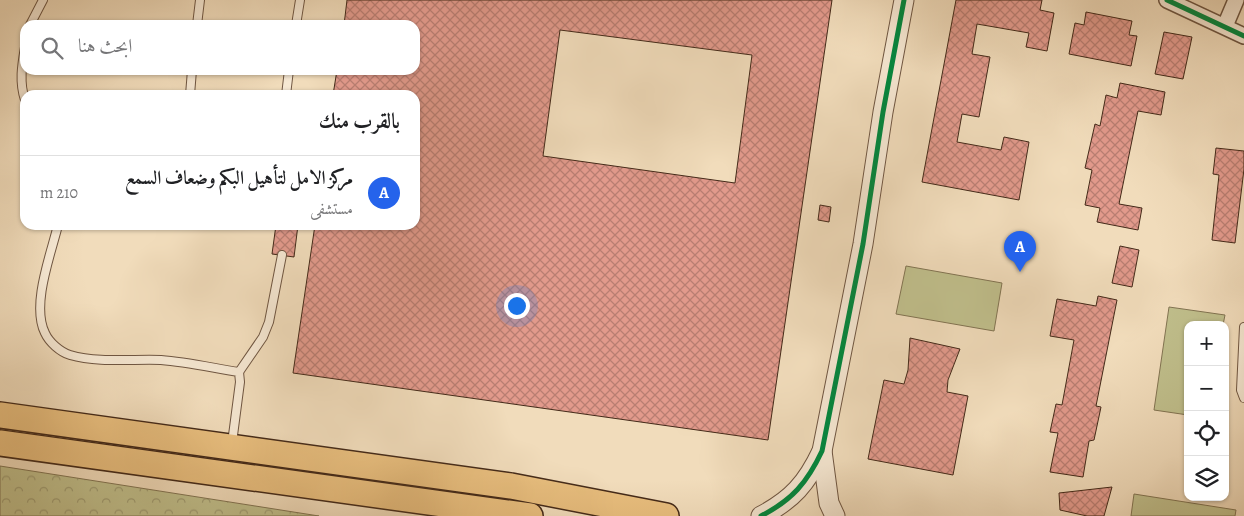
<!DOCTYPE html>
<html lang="ar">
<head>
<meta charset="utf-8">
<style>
  body { margin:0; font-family:Alegreya,Amiri,serif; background:#f6f6f6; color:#202124; direction:rtl }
  .controls { position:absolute; right:15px; bottom:15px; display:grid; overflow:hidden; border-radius:10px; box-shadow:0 1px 4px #0004 }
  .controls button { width:45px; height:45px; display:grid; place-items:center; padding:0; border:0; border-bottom:1px solid #e0e0e0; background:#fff; color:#202124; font:25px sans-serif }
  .you { position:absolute; left:516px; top:305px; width:18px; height:18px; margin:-12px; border:4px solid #fff; border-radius:50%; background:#1a73e8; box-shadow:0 0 0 8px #1a73e833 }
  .badge { display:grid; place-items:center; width:32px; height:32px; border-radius:50%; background:#2563eb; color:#fff; font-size:16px; font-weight:700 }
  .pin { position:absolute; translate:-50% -41px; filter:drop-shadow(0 1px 2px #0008) }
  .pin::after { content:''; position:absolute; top:26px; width:18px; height:15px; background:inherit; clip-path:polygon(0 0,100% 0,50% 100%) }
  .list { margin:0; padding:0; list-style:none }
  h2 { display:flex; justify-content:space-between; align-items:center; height:65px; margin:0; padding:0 20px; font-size:21px }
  h2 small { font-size:16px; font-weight:400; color:#757577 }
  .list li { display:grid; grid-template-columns:32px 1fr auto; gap:15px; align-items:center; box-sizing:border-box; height:75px; padding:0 20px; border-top:1px solid #e0e0e0 }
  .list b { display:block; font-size:19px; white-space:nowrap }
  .list p { margin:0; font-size:16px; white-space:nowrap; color:#757577 }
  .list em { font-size:16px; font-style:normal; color:#757577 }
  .icon { flex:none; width:28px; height:28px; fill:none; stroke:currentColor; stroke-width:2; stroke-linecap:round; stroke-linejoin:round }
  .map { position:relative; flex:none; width:1244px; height:516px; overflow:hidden; direction:ltr }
  .search { position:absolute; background:#fff; box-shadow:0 1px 4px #0004; left:20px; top:20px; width:400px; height:55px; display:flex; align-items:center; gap:12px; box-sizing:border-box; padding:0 18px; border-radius:15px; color:#757577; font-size:19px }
  .panel { position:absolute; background:#fff; box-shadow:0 1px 4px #0004; left:20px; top:90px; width:400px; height:140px; border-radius:15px; direction:rtl }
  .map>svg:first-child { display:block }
</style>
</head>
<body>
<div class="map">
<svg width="1244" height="516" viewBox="0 0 1244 516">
  <defs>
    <pattern id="forest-crowns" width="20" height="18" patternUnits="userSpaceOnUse" patternTransform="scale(1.25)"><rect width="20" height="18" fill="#c0bf8c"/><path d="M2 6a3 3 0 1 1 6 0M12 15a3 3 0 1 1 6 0" fill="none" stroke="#9e9b72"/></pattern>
    <pattern id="building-cross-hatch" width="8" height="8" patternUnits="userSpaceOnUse" patternTransform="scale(1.25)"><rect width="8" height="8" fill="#e29a8c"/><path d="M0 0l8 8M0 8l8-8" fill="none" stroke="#b97e72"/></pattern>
  </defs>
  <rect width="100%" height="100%" fill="#f1dcbb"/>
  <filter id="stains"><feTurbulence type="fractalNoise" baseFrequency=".004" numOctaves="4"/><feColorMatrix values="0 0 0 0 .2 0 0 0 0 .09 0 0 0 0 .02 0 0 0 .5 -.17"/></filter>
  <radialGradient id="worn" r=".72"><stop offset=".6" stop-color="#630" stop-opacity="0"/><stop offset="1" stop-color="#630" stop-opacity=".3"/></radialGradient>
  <!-- forest -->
  <polygon fill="url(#forest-crowns)" stroke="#827452" points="0,466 319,516 0,516"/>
  <!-- pitch -->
  <g fill="#c0bf8c" stroke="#827452">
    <polygon points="906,266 1002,283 994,331 896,314"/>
    <polygon points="1169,307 1225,315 1223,325 1188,325 1188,415 1154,410"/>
    <polygon points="1134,494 1236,510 1235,516 1131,516"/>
  </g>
  <!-- building -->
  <g fill="url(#building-cross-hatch)" stroke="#442a19" fill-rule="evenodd">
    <path d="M347,0H832L768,440L293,373L315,225H415V95H333L337,70H415V25H344ZM560,30L752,55L735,183L543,156Z"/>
    <polygon points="956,0 1042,0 1040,10 1054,13 1047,51 1026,47 1029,33 977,24 972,54 990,57 979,117 962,114 957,142 1001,150 1004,137 1029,142 1019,200 922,182"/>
    <polygon points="1086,12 1132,21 1129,35 1137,36 1131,66 1069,54 1075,23 1084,25"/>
    <polygon points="1164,32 1192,37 1183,79 1155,74"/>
    <polygon points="1120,83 1165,92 1161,115 1138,111 1119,204 1142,208 1138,230 1097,222 1100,208 1085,205 1092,170 1085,168 1095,124 1100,126 1106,95 1117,98"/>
    <polygon points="1216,148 1244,151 1244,169 1235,243 1212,240 1219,175 1213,174"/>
    <polygon points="820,205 831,207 829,222 818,220"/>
    <polygon points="276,225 298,225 294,257 272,254"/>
    <polygon points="1120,246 1139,250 1132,287 1112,283"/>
    <polygon points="1098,296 1117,300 1096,406 1101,407 1094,440 1089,441 1083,477 1050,472 1058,433 1050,432 1056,404 1062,405 1074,340 1050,336 1057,299 1096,306"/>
    <polygon points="910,338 960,349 948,380 947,392 968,396 953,475 868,459 884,380 904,384 908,370"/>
    <polygon points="1112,487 1104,516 1087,516 1060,510 1059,493"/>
  </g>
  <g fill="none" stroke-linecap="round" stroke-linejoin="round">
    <!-- service casing -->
    <g stroke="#6f5642" stroke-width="10">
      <g id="service">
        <polyline points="30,25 43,0"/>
        <polyline points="197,25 200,0"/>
        <polyline points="296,25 300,0"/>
        <path d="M25,47C22,65 19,82 25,100"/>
        <polyline points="190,95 192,70"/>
        <polyline points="286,95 289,70"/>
        <path d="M58,225C51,254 31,305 45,333C49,342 60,352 70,355C98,363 131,359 161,360C187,362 213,368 239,372L240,382L232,443"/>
        <polyline points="1244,327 1241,390 1244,398"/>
        <polyline points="239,372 263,337 269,322 282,255"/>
      </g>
    </g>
    <!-- minor casing -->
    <g stroke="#6f5642" stroke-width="18">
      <g id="minor">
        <polyline points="1167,0 1244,36"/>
        <polyline points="1225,26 1236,0"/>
      </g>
    </g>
    <!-- tertiary casing -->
    <g stroke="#6f5642" stroke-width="21">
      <g id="tertiary">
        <polyline points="822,451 829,503 835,516"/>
        <path d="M761,516C792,500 807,483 822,451L863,244L883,112L904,0"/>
      </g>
    </g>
    <!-- trunk casing -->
    <g stroke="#442a19" stroke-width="28">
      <g id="trunk">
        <polyline points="0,415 511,486 666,516"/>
        <polyline points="0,443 530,516"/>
      </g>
    </g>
    <!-- service -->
    <use href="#service" stroke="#f6e8d3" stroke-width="8"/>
    <!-- minor -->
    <use href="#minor" stroke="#f6e8d3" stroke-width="15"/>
    <!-- tertiary -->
    <use href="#tertiary" stroke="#f6e8d3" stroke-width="19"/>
    <!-- trunk -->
    <use href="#trunk" stroke="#e8be7e" stroke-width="25"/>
    <!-- cycleway casing -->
    <g stroke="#f6e8d3" stroke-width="8">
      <g id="cycleway">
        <polyline points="1167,0 1244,36"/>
        <path d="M761,516C792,500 807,483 822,451L863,244L883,112L904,0"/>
      </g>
    </g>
    <!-- cycleway -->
    <use href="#cycleway" stroke="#00873e" stroke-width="5"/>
  </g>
  <rect width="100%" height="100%" filter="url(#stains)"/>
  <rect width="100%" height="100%" fill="url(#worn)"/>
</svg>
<div class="controls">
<button>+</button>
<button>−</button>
<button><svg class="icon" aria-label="locate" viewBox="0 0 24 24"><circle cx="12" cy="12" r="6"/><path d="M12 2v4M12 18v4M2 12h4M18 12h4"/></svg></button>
<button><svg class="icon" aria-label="layers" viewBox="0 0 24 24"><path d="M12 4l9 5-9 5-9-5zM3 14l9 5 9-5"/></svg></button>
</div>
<div class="you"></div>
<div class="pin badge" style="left:1020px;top:272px">A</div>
<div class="search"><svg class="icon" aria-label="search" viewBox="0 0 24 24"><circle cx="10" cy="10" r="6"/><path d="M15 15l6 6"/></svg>ابحث هنا</div>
<section class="panel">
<h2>بالقرب منك<small></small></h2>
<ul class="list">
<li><span class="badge">A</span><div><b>مركز الامل لتأهيل البكم وضعاف السمع</b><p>مستشفى</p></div><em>210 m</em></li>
</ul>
</section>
</div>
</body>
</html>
